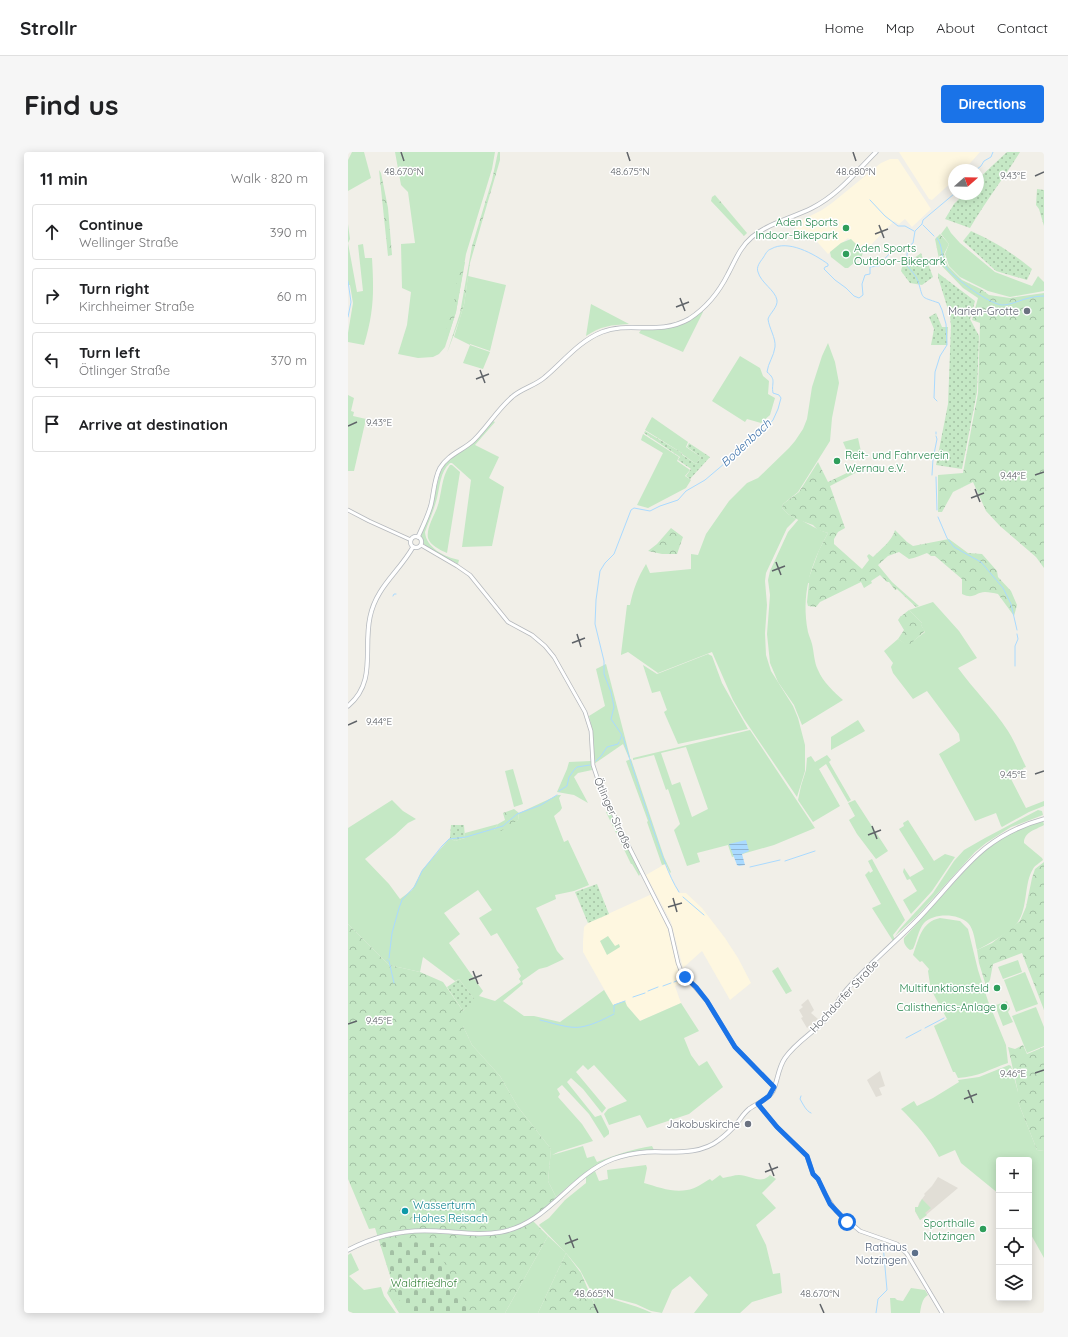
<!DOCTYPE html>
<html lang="en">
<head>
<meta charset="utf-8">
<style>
  body { margin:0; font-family:Quicksand,sans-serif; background:#f6f6f6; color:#202124 }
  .controls { position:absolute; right:12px; bottom:12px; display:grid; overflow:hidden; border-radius:4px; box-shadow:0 2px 10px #0003 }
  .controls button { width:36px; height:36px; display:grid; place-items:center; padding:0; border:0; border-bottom:1px solid #e0e0e0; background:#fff; color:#202124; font:20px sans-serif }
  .compass { position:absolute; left:600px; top:12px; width:36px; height:36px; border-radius:50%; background:#fff; box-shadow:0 2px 10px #0003; rotate:70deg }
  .stop { position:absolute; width:12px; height:12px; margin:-9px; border:3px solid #1a73e8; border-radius:50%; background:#fff }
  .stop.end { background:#1a73e8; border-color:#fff; box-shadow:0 1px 4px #0008 }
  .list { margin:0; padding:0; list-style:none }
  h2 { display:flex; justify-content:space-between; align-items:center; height:52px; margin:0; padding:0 16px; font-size:17px }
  h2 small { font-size:13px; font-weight:400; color:#757577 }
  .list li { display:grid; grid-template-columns:26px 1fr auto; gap:12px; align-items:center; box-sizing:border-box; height:56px; margin:0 8px 8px; padding:0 8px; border:1px solid #e0e0e0; border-radius:4px }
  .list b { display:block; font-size:15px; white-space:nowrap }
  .list p { margin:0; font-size:13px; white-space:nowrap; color:#757577 }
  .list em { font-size:13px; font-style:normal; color:#757577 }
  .icon { flex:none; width:22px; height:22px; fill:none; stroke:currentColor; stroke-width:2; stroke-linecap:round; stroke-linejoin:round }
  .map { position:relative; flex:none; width:696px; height:1161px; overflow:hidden; border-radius:4px }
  header { display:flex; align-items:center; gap:24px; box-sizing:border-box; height:56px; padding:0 20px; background:#fff; border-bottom:1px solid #e0e0e0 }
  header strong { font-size:19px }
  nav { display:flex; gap:22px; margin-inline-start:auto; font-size:14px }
  .intro { display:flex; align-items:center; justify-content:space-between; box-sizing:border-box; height:96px; padding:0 24px }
  h1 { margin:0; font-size:28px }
  .button { padding:10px 18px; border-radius:4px; background:#1a73e8; color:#fff; font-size:14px; font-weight:700 }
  main { display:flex; gap:24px; padding:0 24px }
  aside { flex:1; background:#fff; border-radius:4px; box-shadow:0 2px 10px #0003 }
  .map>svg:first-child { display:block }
</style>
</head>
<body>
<header>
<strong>Strollr</strong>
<nav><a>Home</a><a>Map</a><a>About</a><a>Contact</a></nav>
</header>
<div class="intro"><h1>Find us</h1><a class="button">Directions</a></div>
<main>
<aside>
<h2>11 min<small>Walk · 820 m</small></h2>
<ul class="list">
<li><svg class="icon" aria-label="ahead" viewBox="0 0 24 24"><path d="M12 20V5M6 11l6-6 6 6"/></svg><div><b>Continue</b><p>Wellinger Straße</p></div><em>390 m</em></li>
<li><svg class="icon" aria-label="right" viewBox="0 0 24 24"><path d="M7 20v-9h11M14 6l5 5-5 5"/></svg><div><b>Turn right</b><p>Kirchheimer Straße</p></div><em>60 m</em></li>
<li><svg class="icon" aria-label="left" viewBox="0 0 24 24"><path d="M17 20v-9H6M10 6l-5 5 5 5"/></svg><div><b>Turn left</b><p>Ötlinger Straße</p></div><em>370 m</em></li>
<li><svg class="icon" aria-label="arrive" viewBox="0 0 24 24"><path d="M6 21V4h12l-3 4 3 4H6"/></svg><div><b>Arrive at destination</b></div></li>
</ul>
</aside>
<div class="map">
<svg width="696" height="1161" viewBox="0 0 696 1161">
  <defs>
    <pattern id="forest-crowns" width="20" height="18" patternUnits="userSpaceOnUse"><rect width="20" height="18" fill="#c5e8c5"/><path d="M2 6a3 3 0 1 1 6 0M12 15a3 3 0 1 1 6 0" fill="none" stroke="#a3c0a4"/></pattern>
    <pattern id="cemetery-stones" width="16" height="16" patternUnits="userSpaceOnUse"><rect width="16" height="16" fill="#c5e8c5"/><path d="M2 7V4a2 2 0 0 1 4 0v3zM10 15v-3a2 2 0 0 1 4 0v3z" fill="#a3c0a4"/></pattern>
    <pattern id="garden-dots" width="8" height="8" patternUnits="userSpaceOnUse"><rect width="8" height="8" fill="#c5e8c5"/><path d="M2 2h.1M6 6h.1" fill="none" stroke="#a3c0a4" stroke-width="1.8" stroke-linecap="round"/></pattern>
    <pattern id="water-rules" width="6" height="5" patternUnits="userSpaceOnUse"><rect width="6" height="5" fill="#aadaff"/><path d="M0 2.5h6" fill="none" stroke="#8eb4d2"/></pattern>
  </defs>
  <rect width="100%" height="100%" fill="#f1efe8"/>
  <!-- commercial -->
  <g fill="#fef7e0">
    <polygon points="551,0 632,0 616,18 606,18 606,28 584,48 581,47"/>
    <polygon points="542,7 550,7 583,57 564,75 557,67 551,72 546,69 516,100 500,86 480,102 464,84 452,88 446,72 474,58 484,51 533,11"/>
    <polygon points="317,712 327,734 331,741 338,741 354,756 377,786 390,806 403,831 382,848 354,799 335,816 323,770 298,723"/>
    <polygon points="304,742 320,778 327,807 331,821 337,829 327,834 333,851 292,869 279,854 277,849 265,853 235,800 235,790 236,775 240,771"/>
  </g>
  <!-- education -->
  <g fill="#e1ded6">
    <polygon points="460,847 466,858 463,861 470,867 459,876 453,866 455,865 451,858 455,855 453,853"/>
    <polygon points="532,919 537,934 531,936 534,943 528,945 519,928"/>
    <polygon points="590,1025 610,1036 572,1068 567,1059 567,1055 570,1055 571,1051 577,1043 576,1042 584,1034"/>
  </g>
  <!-- green -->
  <g fill="#c5e8c5" fill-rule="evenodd">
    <polygon points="4,0 16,0 23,26 0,39 0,8"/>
    <polygon points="47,0 147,0 144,17 118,102 108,160 97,195 91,202 85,205 70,206 50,202 59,173 63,140 54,136 53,92 67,91 60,40 53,33"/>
    <path d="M0,72L2,87L0,91L9,140L15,139L10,93L15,92L17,106H24C26,140 26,160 16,193L0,190V181L5,151L2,133H0Z"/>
    <polygon points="599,74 603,81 612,91 647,120 684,134 690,124 696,130 696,139 662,145 640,139 612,125 601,114 597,102 601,92 593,82"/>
    <polygon points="503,87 515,99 514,104 500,116 497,116 483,105 482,100 493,91"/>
    <polygon points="120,124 158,133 142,199 122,192 122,193 142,200 135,217 115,211 122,193 106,185 116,153"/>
    <path d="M243,152L281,172C263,173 253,174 238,184Z"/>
    <path d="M354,159L355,160L335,200L291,181L293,178C320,177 331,175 354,159Z"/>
    <path d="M480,191L487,210L491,231L484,266L482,289L450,340L435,352L434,356L440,362L448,367L439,376L418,421L417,429L419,453L417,481L418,503L423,519L445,554L450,566L457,593V619L449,645L396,567L385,548L364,500L310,521L280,500L273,503V502L279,453H282C285,438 290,425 298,412L302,421L343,417V402L350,403L358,382L381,349L399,331L410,326L441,296L447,289L455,277L459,267L464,235L474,204Z"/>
    <polygon points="392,204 412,216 415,224 421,229 420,242 427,246 422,263 413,271 399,267 397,270 364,249"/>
    <polygon points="0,243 6,246 3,259 6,260 5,264 18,267 6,319 0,319"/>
    <polygon points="304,265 340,290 338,295 353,305 348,312 334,302 334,301 297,278"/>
    <path d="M145,269L147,270L127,293L151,305L141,326L156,335L144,394L114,395L123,328L104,311H102C92,320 92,334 89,346C86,358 81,369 77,380C78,396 97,405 111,408L110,412L82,397L75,391L73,384L84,353L92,321L98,311L106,304L128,288Z"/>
    <polygon points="295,282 331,305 329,309 342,318 337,324 343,328 338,336 300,356 289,353 315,301 293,288"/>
    <polygon points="510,286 514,304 503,309 495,290"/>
    <path d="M102,313H104L112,320L99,401C92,398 82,393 80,386C78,377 86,364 89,356C94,342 93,325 102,313Z"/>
    <path d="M451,367C461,372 469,378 480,381C462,413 453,443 460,480C461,484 463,488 464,492C466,500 466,510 470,518C475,530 486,540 495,548L454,573L446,553L430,530L422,511L419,482L422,443L420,428L422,419L440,380Z"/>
    <path d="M585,450L611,479L629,506L610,516C626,538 645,556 660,579C667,590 672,603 678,615L675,616L677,621L663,627L678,656L696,649V654L681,660L654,675L653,674L648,661L627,669L591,602L612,589L611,582L579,539L565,547L545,521L543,515L545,511L536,499L550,487L560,493L577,480L573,473L574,471L561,458Z"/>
    <polygon points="360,502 364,504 374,531 400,577 330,592 316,560 319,558 312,539 304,541 295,513 309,522"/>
    <polygon points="258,512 282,605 281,606 275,592 246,612 245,581 241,564 257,554 248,517"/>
    <polygon points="510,568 517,579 483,598 483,585"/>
    <path d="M402,578L467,676L426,693L384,705L380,693L349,701L352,710L339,714L326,678L332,672L320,637L318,638L306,603L285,608V606ZM338,595L360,657L344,665L332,630L324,633L313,601Z"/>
    <polygon points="479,603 483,608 481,610 503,648 500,650 478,612 471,617 492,654 465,670 450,648 453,634 458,618 459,606 463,604 467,610"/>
    <polygon points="283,607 316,705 323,720 322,721 318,712 314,713 299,670 300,669 278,609"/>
    <polygon points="243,609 244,618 230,621 226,625 240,651 226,643 209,640 219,617 221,610"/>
    <polygon points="165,617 175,652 166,655 157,619"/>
    <path d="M210,643H213L211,646L214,656L212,659L206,664L216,690L220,688L241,733L226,739L207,743L208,747L188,756L209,799L216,807L199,815L191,817L174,829L175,832L155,849L176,864H186L212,870L256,838L265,853L277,849L279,854L292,869L333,851L351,879L336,886L343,903L351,914L359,909L375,935L341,962L299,976L292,963L261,973L256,962L260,957L279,949L246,913L240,918L235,913L228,920L258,956L254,961L235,937L223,926L219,930L247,965L253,963L261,979V982L256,986L241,962L214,933L209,937L212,942L210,945L234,972L245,989L210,1000L204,1003L235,994L239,1006L246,1004L249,1010C267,1003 285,997 304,994L306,998C260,1002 241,1016 208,1045L200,1029L203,997L170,955L152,924L124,893L115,874V859L126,847L111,827L107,829L75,805L72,820L41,813L0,772V676L44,648L55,659L68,667L60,671L47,683L17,707L41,732L52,747L64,738L74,718L102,686L107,689L117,686V681L150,672L146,678L170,668L171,661ZM130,738L144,758L131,766L143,784L149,781L171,816L169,817L173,824L171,827L173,830L147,849L131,844L135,839L101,791L112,782L96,761Z"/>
    <polygon points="507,648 540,699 528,707 509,682 501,668 507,664 500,651"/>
    <polygon points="690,658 694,659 695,663 663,675 638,691 627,700 569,764 547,784 552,777 585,741 606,709 616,698 637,686"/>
    <polygon points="260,659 262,660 290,716 292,722 291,724 284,712 283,712 258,660"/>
    <polygon points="560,668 586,709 597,702 607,705 584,739 563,762 555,748 569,739 562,727 559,728 555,720 556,716 562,725 576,717 551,677 556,674 555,671"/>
    <path d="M695,669L696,673C687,678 676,680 676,691L694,706L695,708C692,711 687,713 685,717C676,731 680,755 670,770C664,779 639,793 629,798C627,790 626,777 620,771C610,761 585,761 576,771C570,778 569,789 565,797L562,798C558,795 555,791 556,786L631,703L655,685L678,674Z"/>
    <polygon points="524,707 557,768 545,783 547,788 545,789 524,756 533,752 517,723 521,719 522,721 525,719 520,709"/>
    <path d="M592,766L612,769L620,777L630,818L640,849L658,893L660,911C642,917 630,925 610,926L607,920H605L586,874L599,867L586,843L582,832L580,819L581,817L574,809L572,810L565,803C571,787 573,770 592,766Z"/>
    <polygon points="260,784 267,794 271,792 272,795 259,803 252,789"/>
    <polygon points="670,808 674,820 655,827 650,815"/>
    <polygon points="430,815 444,839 438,842 424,819"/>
    <polygon points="677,820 690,852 668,860 656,828"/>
    <polygon points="659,849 662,857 660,860 665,870 655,874 647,853 649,854 648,853"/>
    <polygon points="688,855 696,875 696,894 679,901 664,864"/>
    <path d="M661,913L663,914L670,940V950L689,998L696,999V1106L681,1079V1008H651V1042L613,1011L607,998L591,1005C581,986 568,972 553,957L566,949L569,954L585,946L611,930L610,928L631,925Z"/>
    <path d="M298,1013L299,1016L296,1031C310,1035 325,1041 339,1038C347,1037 355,1031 362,1027L364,1029L372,1023L375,1026C381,1025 386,1023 391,1023C402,1023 413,1033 422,1023L428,1027L414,1041L428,1056L408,1073L418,1093L425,1122L432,1121L434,1141L404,1150L392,1161H346L360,1143L342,1124L324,1138L314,1161L303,1159L288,1152L258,1144L242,1137L232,1118L218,1101L190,1161H157L200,1084L218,1101L191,1073L192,1072L201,1066L217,1048L238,1031V1025L247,1019L251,1029L260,1027L259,1018Z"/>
    <polygon points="574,1047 583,1056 577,1061 579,1063 572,1068 567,1059 567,1055 570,1055"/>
    <polygon points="3,1101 11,1118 1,1124 16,1138 33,1135 36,1144 48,1161 5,1161 0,1159 0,1103"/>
    <path d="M563,1136L577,1138L580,1143C574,1146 573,1155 572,1161H543L542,1146H547L549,1148L555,1149Z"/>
    <path d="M241,1138C261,1148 283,1151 304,1161H250Z"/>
  </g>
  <!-- forest -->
  <g fill="url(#forest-crowns)">
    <polygon points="150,0 152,0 152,8 122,111 116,153 111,169 99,201 112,161 124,94 144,28"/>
    <polygon points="31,18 33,21 40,56 44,103 40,104"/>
    <polygon points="367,43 399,81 396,84 363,49 364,45"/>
    <polygon points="592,82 601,92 596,102 600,114 614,128 633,137 641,143 662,146 696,141 696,416 688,405 652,374 638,359 625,330 605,340 594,360 590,360 590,323 615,321 630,241 632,171 624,168 630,146 615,136 592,112 587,87"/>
    <polygon points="114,110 117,110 108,160 99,188 96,187 107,145 109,125 113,118"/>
    <path d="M470,310L480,330L501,320L515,317L482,334L497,376L490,380L486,387V392L514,417L521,408L519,404L521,402L525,405C533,397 544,389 547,378L559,390L565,394L601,387L620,401L634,402L649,419L650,425L663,439L669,453L666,464L650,442C646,441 641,440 637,440C628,440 626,448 614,442V427L587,404H583L579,401C573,403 567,406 561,407L551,400L540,404L530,413L544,430L571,454L568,455L549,437L547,438L541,430H539L532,423L523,429L524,431L516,436L513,430L472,450L468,455L460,454L459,450L461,431H459L471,398L480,381L470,378L465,373L448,367L440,362L434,356L435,352L451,340Z"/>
    <polygon points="323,376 335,385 329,402 314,402 300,399 309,392"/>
    <polygon points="561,458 575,472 573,473 577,479 560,494 550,487 556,478 550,468 552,465"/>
    <polygon points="166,657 171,661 170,668 153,679 146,678 150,672 157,668 155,661"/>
    <polygon points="696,710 696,858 674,801 645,812 642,828 638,834 631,811 629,798 644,791 672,769 678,755 684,726 687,717"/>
    <polygon points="0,772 41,813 72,820 95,830 115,859 115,874 124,893 152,924 170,955 203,997 200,1029 208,1045 207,1049 183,1067 200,1084 157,1161 51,1161 39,1141 44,1130 27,1076 21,1077 0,1027"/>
    <polygon points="675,893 679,902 696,895 696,999 689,998 670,950 670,940 660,895 667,897"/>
    <polygon points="218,1101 233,1121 250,1161 190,1161"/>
  </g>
  <!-- cemetery -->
  <polygon fill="url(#cemetery-stones)" points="33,1089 86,1091 123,1161 56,1161"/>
  <!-- garden -->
  <g fill="url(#garden-dots)">
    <path d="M659,0H672C656,26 637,50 622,76L597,67L606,52L616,42H630V27Z"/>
    <polygon points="689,37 696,38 696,74 691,57 688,53"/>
    <path d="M623,79C647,90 663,100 684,117L679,128L648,119L615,89Z"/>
    <polygon points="573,101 575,107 578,106 585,125 574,133 562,131 553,119 554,115"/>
    <polygon points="590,121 627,149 622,167 631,184 629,240 614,317 588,313 600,252 603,174 602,164 590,125"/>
    <polygon points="588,161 594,175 600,175 599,193 583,193 586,177 581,165"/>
    <polygon points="297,279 334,301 333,302 348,312 353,305 339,295 341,291 362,305 342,327 338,324 343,317 330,308 332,305 296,281"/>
    <polygon points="103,673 116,673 117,686 107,689 102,686"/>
    <polygon points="249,732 261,762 240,771 227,740"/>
    <polygon points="111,827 127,848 115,859 99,835"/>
  </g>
  <!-- water -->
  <polygon fill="url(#water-rules)" points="398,688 401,699 394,702 397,713 391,714 389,713 381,692"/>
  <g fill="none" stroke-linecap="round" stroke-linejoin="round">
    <!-- stream -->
    <g stroke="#aadaff" stroke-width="1">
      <polyline points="628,18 633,14 636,9 643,5 645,0"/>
      <polyline points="522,48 537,64 550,74 557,74 566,79"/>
      <polyline points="575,73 586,84"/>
      <path d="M589,86C596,95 592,106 598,115C606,126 641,152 654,153C663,153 672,148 681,146C685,145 691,144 696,144"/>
      <polyline points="558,109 560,96"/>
      <path d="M559,113C562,118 568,123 570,129C576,148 571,144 591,151L594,158L598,172L599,193L592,204L587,220L586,246L589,249"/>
      <polyline points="0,129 3,150 0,165"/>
      <polyline points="588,280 588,282"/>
      <polyline points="584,323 585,307 589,287 588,284"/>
      <polyline points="588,325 589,358"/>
      <polyline points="590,365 599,386 606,395 620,403 633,410 655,436 663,452 669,478"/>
      <polyline points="45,444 46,442 48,442"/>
      <polyline points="667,514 667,494 670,487 669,482"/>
      <path d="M275,585C285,618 296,651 307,683C314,702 320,723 331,740"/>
      <path d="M272,588L274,583L263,567L266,555L263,540L256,522V509L247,472L248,448L252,419L257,411L266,402L283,358L286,356L302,359L312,354L330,348L338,339L357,328L416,278L425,268L430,257L433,246L431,243L425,241C423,231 429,228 419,220C420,211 426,204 427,195C428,186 421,176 420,167C422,161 430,155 429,148C427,138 413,131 410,120C408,115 412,110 415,106C417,103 419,98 423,97C440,87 466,102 480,112V114L477,115L476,117L487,128L498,136L506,144L511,146L515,143L514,132L517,123L522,122V115L531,114C535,109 539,103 544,100C552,96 558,97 565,91L567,79L574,72L575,68L606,42"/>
      <polyline points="248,609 253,604 259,595 270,592 271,590"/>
      <polyline points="211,639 219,634 221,625 226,618 229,615 242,613"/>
      <polyline points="437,709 467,699"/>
      <polyline points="402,715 432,708"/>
      <polyline points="335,745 356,763"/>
      <polyline points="41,806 44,781 51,756 54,748 67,734 74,719 94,694 101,687 118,685 155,674 169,662 193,653 209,643"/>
      <polyline points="39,808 40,808"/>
      <polyline points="41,809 46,831"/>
      <polyline points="326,830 331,828"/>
      <polyline points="315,834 323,831"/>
      <polyline points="300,839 310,835"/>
      <polyline points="285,845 297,841"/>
      <polyline points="266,860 266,853 277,849"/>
      <path d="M192,868C205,871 221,877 233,875C245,873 256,867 266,862"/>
      <polyline points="577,876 596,866"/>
      <polyline points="558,886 573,878"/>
      <path d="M453,944L452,947C455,952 458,959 463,961"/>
      <polyline points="528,1161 530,1147 539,1138 535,1092"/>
    </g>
    <!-- tertiary casing -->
    <g stroke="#b5b8bc" stroke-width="4.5">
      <g id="tertiary">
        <polyline points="0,358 21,369 63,388"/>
        <polyline points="73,393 109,414 122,423 160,470 184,483 197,494 206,505 237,560 243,579 245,613 249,625 273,679 322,776 330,811 333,819 359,849 387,895 426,935"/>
        <polyline points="410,952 429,975 459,1004 465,1022 470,1027 477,1042 488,1059 512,1079 549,1092 559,1102 594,1161"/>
      </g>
    </g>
    <!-- secondary casing -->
    <g stroke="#b6babf" stroke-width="5">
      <g id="secondary">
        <circle cx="68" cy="390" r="5.5"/>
        <path d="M70,385C75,374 80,364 83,353C86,341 86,327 92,316C100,302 116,298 126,288C140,274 150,257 164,245C174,236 187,234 197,225C215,210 231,189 254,180C281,169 311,184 341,167C358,156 371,140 380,122C387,109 392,95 404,85C421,71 444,66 464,56C490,43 508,20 528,0"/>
        <path d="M0,554C29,530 15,497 22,465C28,435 51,420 65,395"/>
        <path d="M0,1098C28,1083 57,1077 88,1079C110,1080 132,1084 153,1080C201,1071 221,1024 265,1007C276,1003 287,1001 299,1000C322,999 351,1004 371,988C378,983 384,977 390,970C393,966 396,961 401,957C409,951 420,948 425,939C430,928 430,916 437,906C448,890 465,881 478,867C485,859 489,850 495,842C518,814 547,791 572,765C614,721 633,684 696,667"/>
      </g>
    </g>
    <!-- tertiary -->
    <use href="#tertiary" stroke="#fff" stroke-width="3"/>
    <!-- secondary -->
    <use href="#secondary" stroke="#fff" stroke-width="3.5"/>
  </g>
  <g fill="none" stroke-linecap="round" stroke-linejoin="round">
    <!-- route -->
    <polyline stroke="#1a73e8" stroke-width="5" points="337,825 348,835 359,849 387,895 426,935 421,944 410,952 429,975 459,1004 465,1022 470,1027 482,1052 499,1070"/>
  </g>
  <!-- ticks -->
  <path fill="none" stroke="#5f6368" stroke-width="1.5" d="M53,0L56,9M279,0L282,9M505,0L508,9M687,24L696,20M531,73L536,86M527,82L540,77M332,146L337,159M328,155L341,150M132,218L137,231M128,227L141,222M0,274L9,270M687,323L696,320M627,337L632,350M623,346L636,341M428,410L433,423M424,419L437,414M229,482L233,495M224,491L237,486M0,573L9,569M687,622L696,619M524,674L529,687M520,683L533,678M325,746L329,760M320,755L334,751M125,819L130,832M121,828L134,823M0,872L9,869M687,921L696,918M620,938L625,951M616,947L629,942M421,1011L426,1024M417,1020L430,1015M221,1083L226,1096M217,1092L230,1087M246,1152L250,1161M472,1152L476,1161"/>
  <!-- markers -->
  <g fill="#2e9e5b" stroke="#fff" stroke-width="1.5">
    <circle cx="498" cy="76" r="4"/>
    <circle cx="498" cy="102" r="4"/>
    <circle cx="489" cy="309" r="4"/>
    <circle cx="649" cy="836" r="4"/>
    <circle cx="656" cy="855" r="4"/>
    <circle cx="635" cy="1077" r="4"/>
  </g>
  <g fill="#6b7280" stroke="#fff" stroke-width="1.5">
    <circle cx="679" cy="159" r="4"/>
    <circle cx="400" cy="972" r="4"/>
  </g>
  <circle fill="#0f9aa8" stroke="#fff" stroke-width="1.5" cx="57" cy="1059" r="4"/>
  <circle fill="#5c6f8a" stroke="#fff" stroke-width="1.5" cx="567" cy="1101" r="4"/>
  <g text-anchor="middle" stroke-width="3" stroke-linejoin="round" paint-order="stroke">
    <!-- leisure labels -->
    <g font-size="11" fill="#27864d" stroke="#fff" text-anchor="end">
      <text x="490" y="74">Aden Sports<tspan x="490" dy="13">Indoor-Bikepark</tspan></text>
      <text x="506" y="100" text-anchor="start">Aden Sports<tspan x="506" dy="13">Outdoor-Bikepark</tspan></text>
      <text x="497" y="307" text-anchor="start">Reit- und Fahrverein<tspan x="497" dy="13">Wernau e.V.</tspan></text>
      <text x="641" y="840">Multifunktionsfeld</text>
      <text x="648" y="859">Calisthenics-Anlage</text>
      <text x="627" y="1075">Sporthalle<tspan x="627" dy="13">Notzingen</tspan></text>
    </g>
    <!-- worship labels -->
    <g font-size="11" fill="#5b616d" stroke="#fff" text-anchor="end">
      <text x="671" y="163">Marien-Grotte</text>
      <text x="392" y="976">Jakobuskirche</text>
    </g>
    <!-- street labels -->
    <g font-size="11" fill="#5f6368" stroke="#fff">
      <text transform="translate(265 661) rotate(66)" y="4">Ötlinger Straße</text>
      <text transform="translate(496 844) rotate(-47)" y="4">Hochdorfer Straße</text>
    </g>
    <!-- culture labels -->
    <g font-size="11" fill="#0d838f" stroke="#fff" text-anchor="start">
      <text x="65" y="1057">Wasserturm<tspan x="65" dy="13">Hohes Reisach</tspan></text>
    </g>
    <!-- service labels -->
    <g font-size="11" fill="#4e5e75" stroke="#fff" text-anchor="end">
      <text x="559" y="1099">Rathaus<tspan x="559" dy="13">Notzingen</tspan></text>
    </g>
    <!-- park labels -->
    <g font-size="11" fill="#348238" stroke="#fff">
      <text x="76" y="1135">Waldfriedhof</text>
    </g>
    <!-- water labels -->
    <g font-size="12" font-style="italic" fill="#4174aa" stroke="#fff">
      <text transform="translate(398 291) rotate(-43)" y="4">Bodenbach</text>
    </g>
  </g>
  <g font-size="10" text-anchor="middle" fill="#5f6368" stroke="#fff" stroke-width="3" stroke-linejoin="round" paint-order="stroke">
    <text x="56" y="23">48.670°N</text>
    <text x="508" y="23">48.680°N</text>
    <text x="282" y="23">48.675°N</text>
    <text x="665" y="27">9.43°E</text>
    <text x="31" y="274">9.43°E</text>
    <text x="665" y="327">9.44°E</text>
    <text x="31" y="573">9.44°E</text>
    <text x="665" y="626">9.45°E</text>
    <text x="31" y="872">9.45°E</text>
    <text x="665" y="925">9.46°E</text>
    <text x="246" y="1145">48.665°N</text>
    <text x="472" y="1145">48.670°N</text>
  </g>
</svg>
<div class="controls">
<button>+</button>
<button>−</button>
<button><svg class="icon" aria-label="locate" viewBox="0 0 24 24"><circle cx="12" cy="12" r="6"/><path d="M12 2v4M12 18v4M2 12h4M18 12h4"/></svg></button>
<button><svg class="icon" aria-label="layers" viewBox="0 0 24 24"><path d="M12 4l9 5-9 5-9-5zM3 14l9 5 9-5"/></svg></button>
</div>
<svg class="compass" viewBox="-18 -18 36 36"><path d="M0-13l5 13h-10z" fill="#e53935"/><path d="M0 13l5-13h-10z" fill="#757577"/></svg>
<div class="stop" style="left:499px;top:1070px"></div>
<div class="stop end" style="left:337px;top:825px"></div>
</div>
</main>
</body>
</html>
